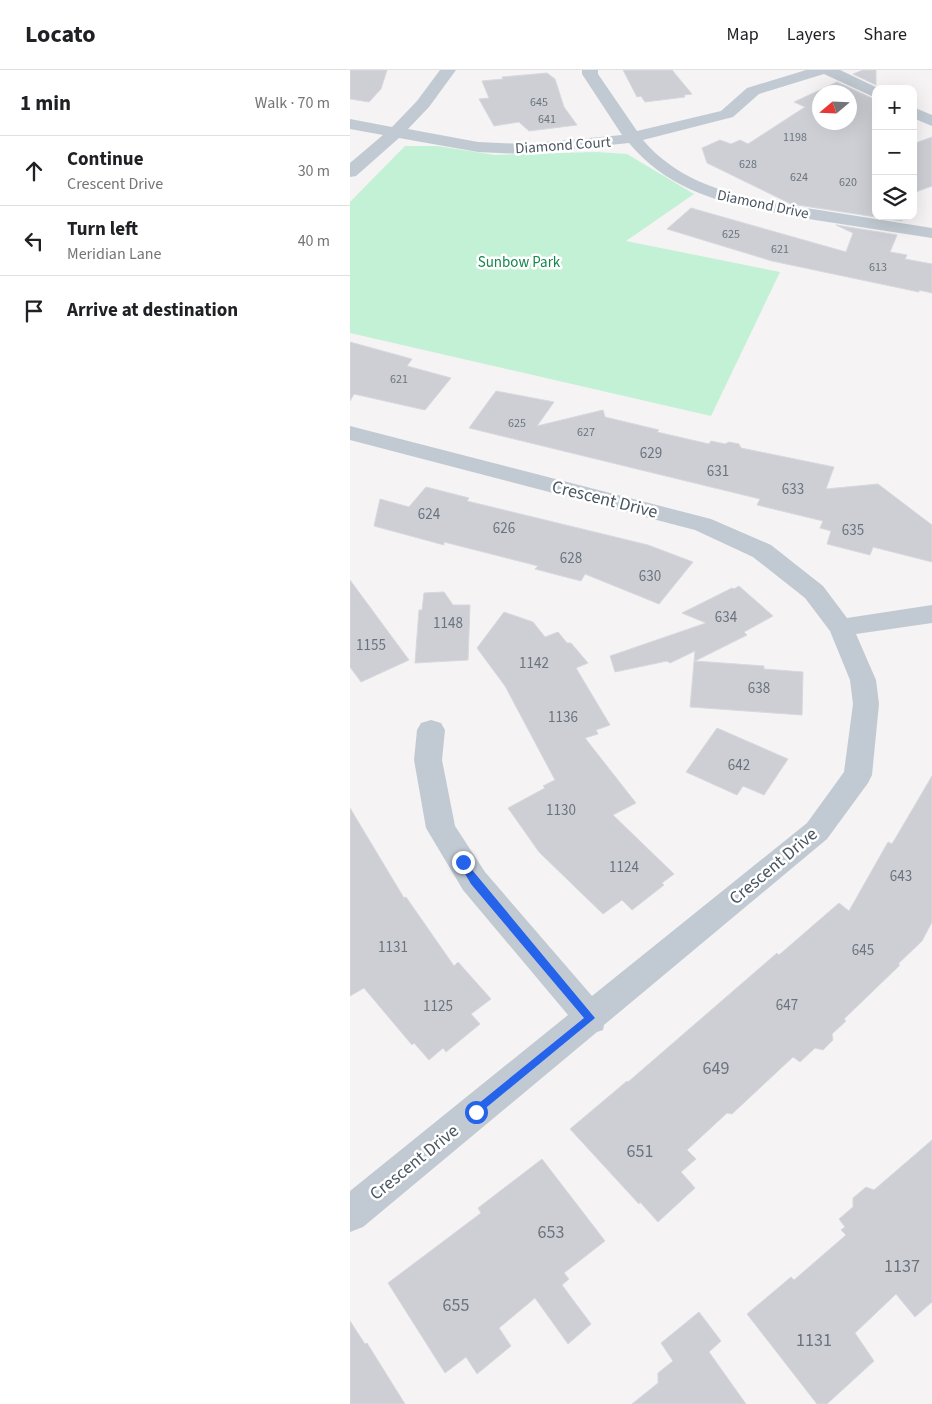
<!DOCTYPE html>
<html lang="en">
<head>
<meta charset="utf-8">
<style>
  body { margin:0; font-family:"Source Sans 3",sans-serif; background:#f2f2f2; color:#202124 }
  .controls { position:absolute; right:15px; top:15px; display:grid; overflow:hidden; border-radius:10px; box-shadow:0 5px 20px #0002 }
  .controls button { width:45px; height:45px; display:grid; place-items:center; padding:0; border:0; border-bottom:1px solid #e0e0e0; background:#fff; color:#202124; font:25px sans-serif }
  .compass { position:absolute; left:462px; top:15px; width:45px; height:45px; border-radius:50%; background:#fff; box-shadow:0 5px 20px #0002; rotate:251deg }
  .stop { position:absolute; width:15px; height:15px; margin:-11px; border:4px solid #2563eb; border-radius:50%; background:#fff }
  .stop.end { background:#2563eb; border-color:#fff; box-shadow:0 1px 5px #0008 }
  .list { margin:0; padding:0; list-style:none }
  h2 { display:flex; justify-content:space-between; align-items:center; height:65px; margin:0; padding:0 20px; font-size:21px }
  h2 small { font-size:16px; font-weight:400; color:#757577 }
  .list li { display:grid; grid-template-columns:32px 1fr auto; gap:15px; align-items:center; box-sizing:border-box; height:70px; padding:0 20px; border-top:1px solid #e0e0e0 }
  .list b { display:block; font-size:19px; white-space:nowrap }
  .list p { margin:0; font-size:16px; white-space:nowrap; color:#757577 }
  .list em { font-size:16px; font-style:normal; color:#757577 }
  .icon { flex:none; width:28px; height:28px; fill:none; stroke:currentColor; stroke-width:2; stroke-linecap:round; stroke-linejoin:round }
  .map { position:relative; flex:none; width:582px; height:1334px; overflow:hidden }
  header { display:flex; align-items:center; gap:30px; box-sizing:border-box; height:70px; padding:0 25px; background:#fff; border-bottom:1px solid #e0e0e0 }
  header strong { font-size:24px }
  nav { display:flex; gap:28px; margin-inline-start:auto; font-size:18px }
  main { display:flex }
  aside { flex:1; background:#fff }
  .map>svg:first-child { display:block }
</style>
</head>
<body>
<header>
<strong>Locato</strong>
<nav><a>Map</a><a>Layers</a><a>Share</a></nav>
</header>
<main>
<aside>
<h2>1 min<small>Walk · 70 m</small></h2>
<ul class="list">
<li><svg class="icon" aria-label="ahead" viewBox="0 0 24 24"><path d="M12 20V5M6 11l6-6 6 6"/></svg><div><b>Continue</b><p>Crescent Drive</p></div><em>30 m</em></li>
<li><svg class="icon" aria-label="left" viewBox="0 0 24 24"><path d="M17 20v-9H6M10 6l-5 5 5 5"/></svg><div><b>Turn left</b><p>Meridian Lane</p></div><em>40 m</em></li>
<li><svg class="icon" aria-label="arrive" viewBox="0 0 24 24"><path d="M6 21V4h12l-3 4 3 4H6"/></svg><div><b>Arrive at destination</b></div></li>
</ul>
</aside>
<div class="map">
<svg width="582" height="1334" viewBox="0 0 582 1334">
  <rect width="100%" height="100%" fill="#f5f3f3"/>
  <!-- green -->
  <polygon fill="#c3f1d5" points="55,76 87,76 145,85 246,82 277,84 344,124 276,171 430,202 361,346 0,263 0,132"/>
  <!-- building -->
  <g fill="#cdcfd5" stroke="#d7d9de" fill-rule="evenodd">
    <polygon points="0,0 37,0 31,19 19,32 0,29"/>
    <polygon points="273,0 322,0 342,24 334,25 335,27 295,32 291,26 287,27"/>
    <polygon points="513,0 526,0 526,15 503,4"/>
    <polygon points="197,3 205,9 214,37 227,55 179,61 169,52 144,56 129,29 139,28 132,11 153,9 152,7"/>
    <path d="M487,12L526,30V146H554L552,151L441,134L357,93L352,78L370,70L381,74L390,70L398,74L455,37L444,32ZM470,22H500V52H470Z"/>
    <polygon points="582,67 582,116 563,123 563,74"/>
    <polygon points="341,138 496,182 503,163 486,155 547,165 540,182 557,185 555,189 582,194 582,223 569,220 569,222 422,191 317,159"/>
    <polygon points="0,272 62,289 57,296 101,308 75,340 4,324 0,331"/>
    <polygon points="146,321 204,332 187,356 253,340 255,347 309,360 307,362 359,374 361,371 375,374 379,372 389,374 391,378 484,397 476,419 528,414 582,455 582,492 523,477 520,485 477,474 481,461 470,458 473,451 407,435 410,429 119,358"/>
    <polygon points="76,417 119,428 117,431 298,475 343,492 309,534 235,504 231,511 185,499 188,496 94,472 94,475 24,456 30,429 59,437"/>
    <polygon points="0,510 59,590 11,612 0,597"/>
    <polygon points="389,516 423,546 394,562 397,565 345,591 414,596 414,599 453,602 452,645 340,637 345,581 320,593 317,591 265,602 260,586 356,553 332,543 382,518 384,519"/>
    <polygon points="94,522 103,535 120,535 118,590 65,593 69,540 72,540 74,523"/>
    <polygon points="154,542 183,552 195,567 208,562 217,573 221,573 238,593 226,598 260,655 246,660 248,664 235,668 286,733 263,745 324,804 312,813 314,815 282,840 272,830 253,844 189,782 158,738 195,718 193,716 205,710 155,616 127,578"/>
    <polygon points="367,658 438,689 414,725 393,716 387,725 336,702"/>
    <polygon points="582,706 582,852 572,871 548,894 550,895 494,949 496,951 482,964 483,970 473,980 465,978 450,992 443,987 382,1044 377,1043 337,1080 346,1089 331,1102 345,1118 308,1152 290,1132 289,1134 220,1059 277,1011 278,1012 427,883 429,885 489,833 499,841 538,772 542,774"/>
    <polygon points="0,738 54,828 56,827 104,896 108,892 141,929 121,944 130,954 96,982 93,978 79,990 64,973 62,975 14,918 0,926"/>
    <polygon points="582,1070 582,1232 565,1247 546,1224 505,1263 524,1291 477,1334 467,1334 397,1244 441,1207 444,1210 496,1165 491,1160 495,1157 489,1149 503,1137 503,1128 516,1117 524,1120"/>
    <polygon points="192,1089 255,1171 214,1203 219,1209 212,1215 241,1254 218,1274 185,1228 149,1258 161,1276 127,1304 116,1287 95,1303 38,1213 131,1143 128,1138"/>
    <polygon points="349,1242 371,1271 359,1282 396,1334 282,1334 308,1313 308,1303 323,1291 311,1273"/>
    <polygon points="0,1251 15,1274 17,1273 55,1334 0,1334"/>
  </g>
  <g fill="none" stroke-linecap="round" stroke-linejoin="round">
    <!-- minor -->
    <g fill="#c1cad2" fill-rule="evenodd">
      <path d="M90,0H106L79,37L58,59L128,72L173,74L272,65L232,4V0H248V4L287,61L371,41L397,18L456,0H490L530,19H526V28L474,4L409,24L383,47L293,70C337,122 406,130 469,140C507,146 544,152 582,158V168C543,162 504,156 465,150C397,139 325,129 279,73L173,84L128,82L49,68L6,106L0,107V93L33,65L0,59V49L42,57L67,31Z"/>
      <polygon points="563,37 582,45 582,56 563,48"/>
      <polygon points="0,356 361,449 421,475 473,516 497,548 582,535 582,553 506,564 526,610 529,634 522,705 518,713 477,769 254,955 253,960 247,962 13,1157 0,1162 0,1121 218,945 113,820 76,758 64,690 67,660 71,653 81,650 91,653 95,660 92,690 105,756 135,802 242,926 457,753 494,702 503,634 500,610 480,561 455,528 403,487 345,460 0,370"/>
    </g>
  </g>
  <!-- route -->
  <polygon fill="#2563eb" points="113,789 245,948 126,1046 121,1042 123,1038 234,948 121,814 108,792"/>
  <g text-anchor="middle" stroke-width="5" stroke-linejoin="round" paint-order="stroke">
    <!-- far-number labels -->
    <g font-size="12" fill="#6b747e">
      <text x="189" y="36">645</text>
      <text x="197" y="53">641</text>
      <text x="445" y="71">1198</text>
      <text x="398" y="98">628</text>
      <text x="449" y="111">624</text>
      <text x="498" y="116">620</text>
      <text x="381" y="168">625</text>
      <text x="430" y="183">621</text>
      <text x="528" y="201">613</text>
      <text x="49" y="313">621</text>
      <text x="167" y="357">625</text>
      <text x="236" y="366">627</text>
    </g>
    <!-- far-street labels -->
    <g font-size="15" fill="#4a5661" stroke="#fff">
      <text transform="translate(213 75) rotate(-4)" y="5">Diamond Court</text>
      <text transform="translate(413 134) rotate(12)" y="5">Diamond Drive</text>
    </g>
    <!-- far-park labels -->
    <g font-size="15" fill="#17864f" stroke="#fff">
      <text x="169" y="197">Sunbow Park</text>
    </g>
    <!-- number labels -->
    <g font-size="15" fill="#6b747e">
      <text x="301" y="388">629</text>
      <text x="368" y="406">631</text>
      <text x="443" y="424">633</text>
      <text x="79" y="449">624</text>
      <text x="154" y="463">626</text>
      <text x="503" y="465">635</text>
      <text x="221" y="493">628</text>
      <text x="300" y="511">630</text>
      <text x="376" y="552">634</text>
      <text x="98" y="558">1148</text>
      <text x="21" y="580">1155</text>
      <text x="184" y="598">1142</text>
      <text x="409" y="623">638</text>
      <text x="213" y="652">1136</text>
      <text x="389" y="700">642</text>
      <text x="211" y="745">1130</text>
      <text x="274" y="802">1124</text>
      <text x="551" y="811">643</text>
      <text x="43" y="882">1131</text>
      <text x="513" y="885">645</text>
      <text x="437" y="940">647</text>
      <text x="88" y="941">1125</text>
    </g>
    <!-- street labels -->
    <g font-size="18" fill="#4a5661" stroke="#fff">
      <text transform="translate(255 429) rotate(14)" y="6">Crescent Drive</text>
      <text transform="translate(423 796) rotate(-40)" y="6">Crescent Drive</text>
      <text transform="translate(64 1092) rotate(-39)" y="6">Crescent Drive</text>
    </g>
    <!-- near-number labels -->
    <g font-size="18" fill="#6b747e">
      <text x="366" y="1004">649</text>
      <text x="290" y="1087">651</text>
      <text x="201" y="1168">653</text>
      <text x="552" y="1202">1137</text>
      <text x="106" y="1241">655</text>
      <text x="464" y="1276">1131</text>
    </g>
  </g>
</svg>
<div class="controls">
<button>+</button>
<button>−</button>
<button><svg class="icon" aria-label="layers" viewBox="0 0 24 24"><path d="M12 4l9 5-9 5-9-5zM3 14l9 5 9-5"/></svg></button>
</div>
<svg class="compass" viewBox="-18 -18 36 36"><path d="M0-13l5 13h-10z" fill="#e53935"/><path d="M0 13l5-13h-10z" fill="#757577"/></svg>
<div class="stop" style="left:126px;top:1042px"></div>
<div class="stop end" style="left:113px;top:792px"></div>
</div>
</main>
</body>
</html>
